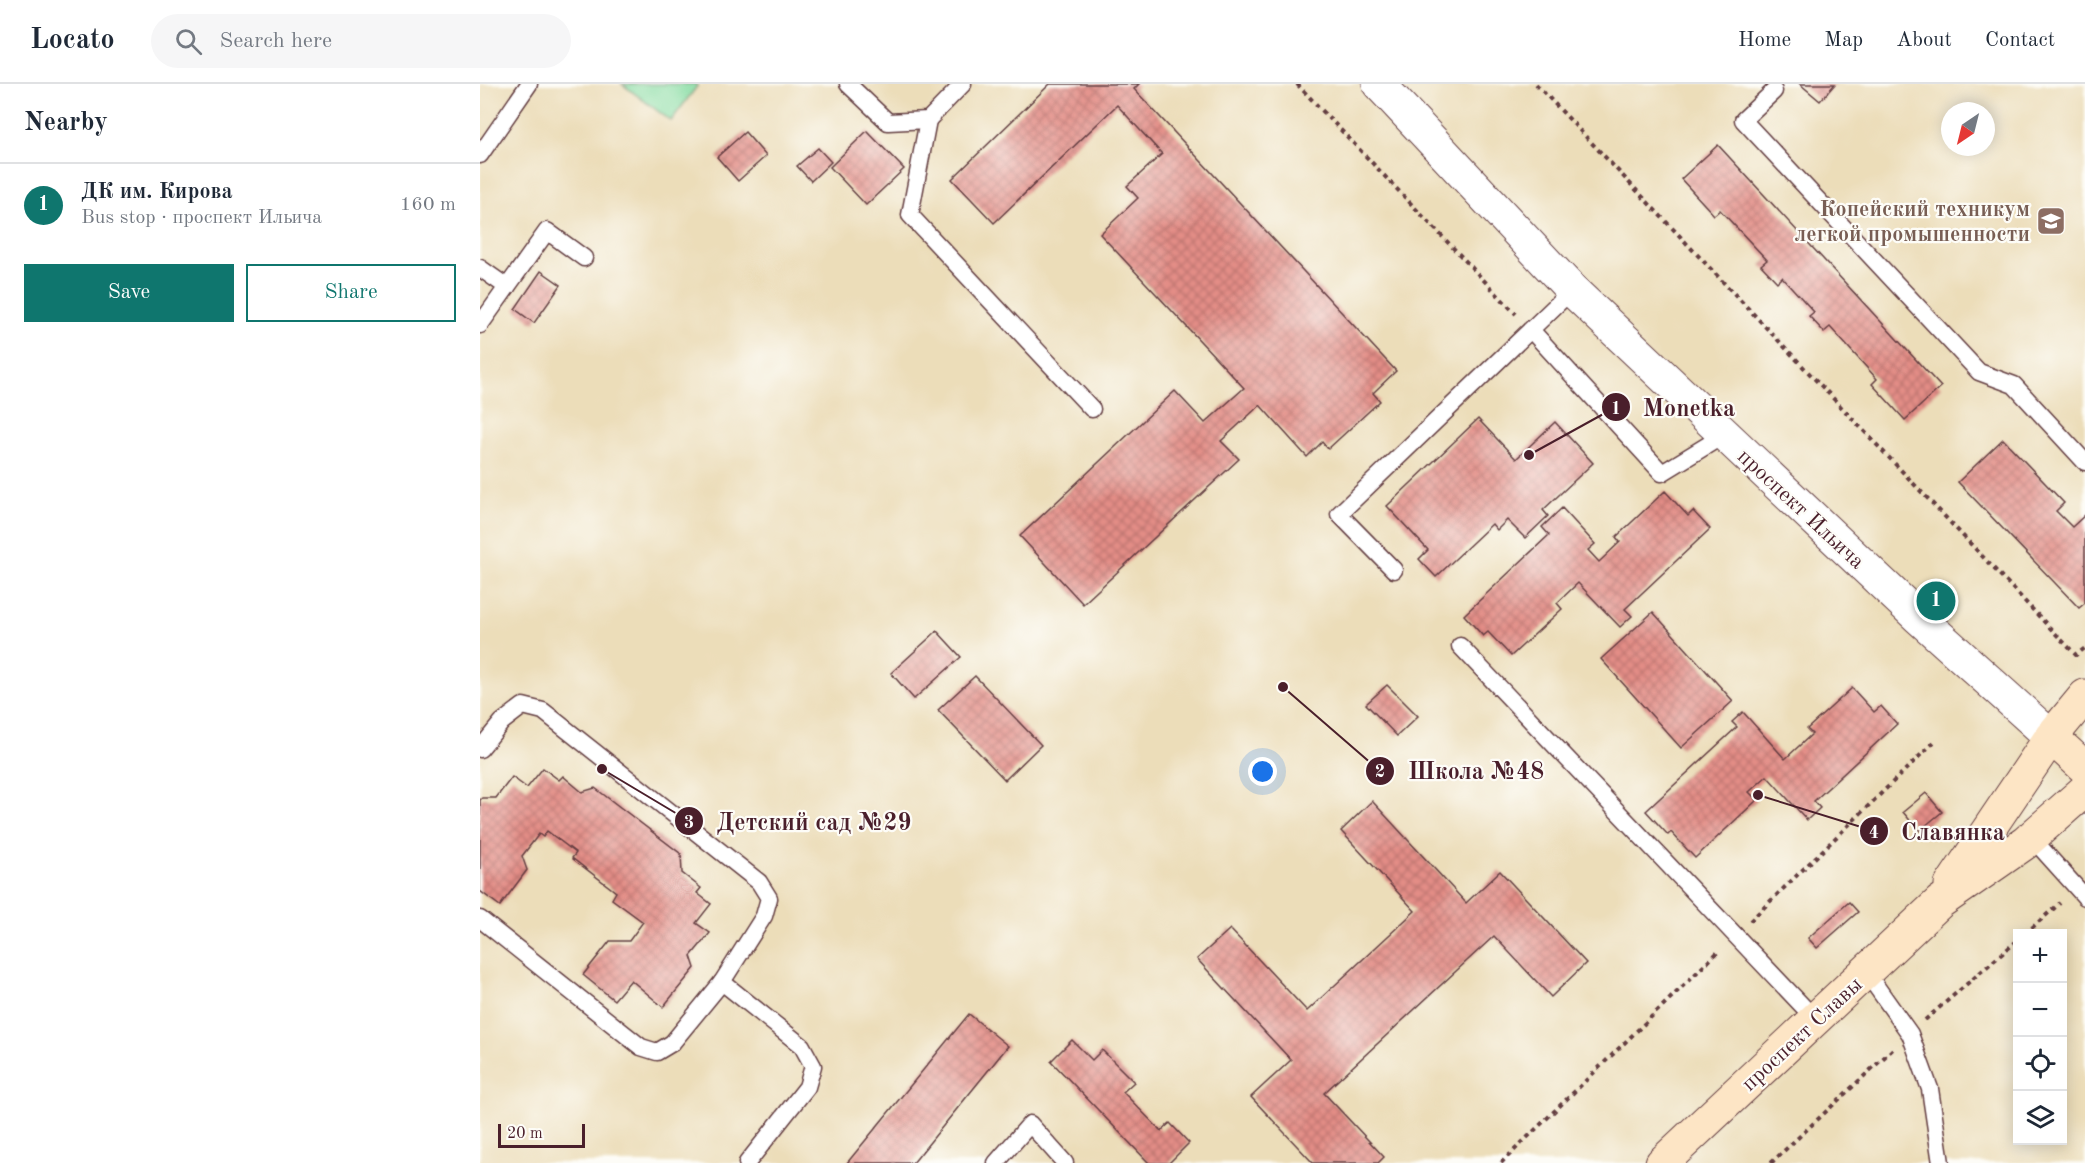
<!DOCTYPE html>
<html lang="en">
<head>
<meta charset="utf-8">
<style>
  body { margin:0; font-family:"Old Standard TT",serif; background:#f6f6f7; color:#1f2937 }
  .controls { position:absolute; right:18px; bottom:18px; display:grid; overflow:hidden; border-radius:0px; box-shadow:0 3px 15px #0003 }
  .controls button { width:54px; height:54px; display:grid; place-items:center; padding:0; border:0; border-bottom:2px solid #e0e1e3; background:#fff; color:#1f2937; font:30px sans-serif }
  .compass { position:absolute; left:1461px; top:18px; width:54px; height:54px; border-radius:50%; background:#fff; box-shadow:0 3px 15px #0003; rotate:215deg }
  .scale { position:absolute; left:18px; bottom:15px; width:87px; box-sizing:border-box; padding-left:6px; border:3px solid #4a1f2b; border-top:0; font-size:16px; line-height:21px; white-space:nowrap; color:#4a1f2b; -webkit-text-stroke:4px #fdfcf7; paint-order:stroke }
  .you { position:absolute; left:783px; top:688px; width:21px; height:21px; margin:-15px; border:4px solid #fff; border-radius:50%; background:#1a73e8; box-shadow:0 0 0 9px #1a73e833 }
  .badge { display:grid; place-items:center; width:39px; height:39px; border-radius:50%; background:#0f766e; color:#fff; font-size:20px; font-weight:700 }
  .pin { position:absolute; translate:-50% -50%; border:3px solid #fff; box-shadow:0 2px 6px #0006 }
  .list { margin:0; padding:0; list-style:none }
  h2 { display:flex; justify-content:space-between; align-items:center; height:78px; margin:0; padding:0 24px; font-size:26px }
  h2 small { font-size:20px; font-weight:400; color:#747a83 }
  .list li { display:grid; grid-template-columns:39px 1fr auto; gap:18px; align-items:center; box-sizing:border-box; height:84px; padding:0 24px; border-top:2px solid #e0e1e3 }
  .list b { display:block; font-size:22px; white-space:nowrap }
  .list p { margin:0; font-size:20px; white-space:nowrap; color:#747a83 }
  .list em { font-size:20px; font-style:normal; color:#747a83 }
  .actions { display:flex; gap:12px; padding:18px 24px }
  .actions a { flex:1; padding:14px 0; border:2px solid #0f766e; border-radius:0px; text-align:center; font-size:21px; color:#0f766e }
  .actions .main { background:#0f766e; color:#fff }
  .icon { flex:none; width:33px; height:33px; fill:none; stroke:currentColor; stroke-width:2; stroke-linecap:round; stroke-linejoin:round }
  .map { position:relative; flex:none; width:1605px; height:1079px; overflow:hidden }
  header { display:flex; align-items:center; gap:36px; box-sizing:border-box; height:84px; padding:0 30px; background:#fff; border-bottom:2px solid #e0e1e3 }
  header strong { font-size:28px }
  nav { display:flex; gap:33px; margin-inline-start:auto; font-size:21px }
  .search { width:420px; height:54px; background:#f6f6f7; display:flex; align-items:center; gap:15px; box-sizing:border-box; padding:0 21px; border-radius:33px; color:#747a83; font-size:22px }
  main { display:flex }
  aside { flex:1; background:#fff }
  .map>svg:first-child { display:block }
</style>
</head>
<body>
<header>
<strong>Locato</strong>
<div class="search"><svg class="icon" aria-label="search" viewBox="0 0 24 24"><circle cx="10" cy="10" r="6"/><path d="M15 15l6 6"/></svg>Search here</div>
<nav><a>Home</a><a>Map</a><a>About</a><a>Contact</a></nav>
</header>
<main>
<aside>
<h2>Nearby<small></small></h2>
<ul class="list">
<li><span class="badge">1</span><div><b>ДК им. Кирова</b><p>Bus stop · проспект Ильича</p></div><em>160 m</em></li>
</ul>
<div class="actions"><a class="main">Save</a><a>Share</a></div>
</aside>
<div class="map">
<svg width="1605" height="1079" viewBox="0 0 1605 1079">
  <defs>
    <pattern id="building-cross-hatch" width="8" height="8" patternUnits="userSpaceOnUse" patternTransform="scale(1.5)"><rect width="8" height="8" fill="#e38d86"/><path d="M0 0l8 8M0 8l8-8" fill="none" stroke="#ba736e"/></pattern>
  </defs>
  <rect width="100%" height="100%" fill="#fdfcf7"/>
  <filter id="ink" filterUnits="userSpaceOnUse"><feTurbulence type="fractalNoise" baseFrequency=".0167" numOctaves="2"/><feDisplacementMap in="SourceGraphic" scale="12" xChannelSelector="R" yChannelSelector="G"/><feConvolveMatrix kernelMatrix="1 2 1 2 8 2 1 2 1" color-interpolation-filters="sRGB"/></filter>
  <filter id="wash" filterUnits="userSpaceOnUse"><feTurbulence type="fractalNoise" baseFrequency=".008" numOctaves="4" result="noise"/><feDisplacementMap in="SourceGraphic" scale="24" xChannelSelector="R" yChannelSelector="G"/><feGaussianBlur stdDeviation="1.35" result="paint"/><feColorMatrix in="noise" values="0 0 0 0 0 0 0 0 0 0 0 0 0 0 0 0 0 1.4 0 .05"/><feComposite in="paint" operator="in"/></filter>
  <g filter="url(#wash)">
    <rect width="100%" height="100%" fill="#ecddb9"/>
    <!-- garden -->
    <polygon fill="#84dca1" stroke="#677e66" stroke-width="1.5" points="142,0 216,0 218,1 191,37"/>
    <g id="blocks">
      <!-- building -->
      <g fill="url(#building-cross-hatch)">
        <polygon points="570,0 659,0 654,5 916,287 893,309 900,317 848,365 842,358 827,373 780,321 741,357 759,375 603,520 540,452 695,307 725,339 764,304 620,150 658,114 647,102 682,70 637,21 514,139 472,95"/>
        <polygon points="1320,0 1355,0 1340,17"/>
        <polygon points="387,47 424,85 386,121 350,83"/>
        <polygon points="265,48 286,72 258,97 237,73"/>
        <polygon points="1238,61 1461,303 1425,336 1392,300 1397,295 1350,243 1344,248 1329,232 1334,228 1302,193 1297,198 1281,181 1287,176 1240,126 1234,131 1201,95"/>
        <polygon points="338,64 351,78 331,97 317,82"/>
        <polygon points="61,187 81,201 54,239 35,225"/>
        <polygon points="998,335 1036,375 1075,338 1113,379 1063,426 1068,432 1045,454 1027,436 1017,446 1012,440 956,493 939,475 948,466 907,422"/>
        <polygon points="1523,355 1584,419 1576,427 1592,443 1605,431 1605,519 1599,524 1478,398"/>
        <polygon points="1185,407 1208,432 1213,427 1230,445 1145,525 1152,532 1140,543 1098,499 1077,519 1082,525 1031,572 1008,548 1003,552 984,531 1069,451 1062,443 1082,424 1115,460 1108,466 1119,478 1140,458 1136,453"/>
        <polygon points="1173,528 1253,617 1201,664 1121,575"/>
        <polygon points="457,547 481,573 434,615 411,589"/>
        <polygon points="495,592 561,661 525,696 458,626"/>
        <polygon points="907,601 938,632 917,652 886,620"/>
        <polygon points="1372,604 1394,628 1401,622 1417,640 1334,717 1340,724 1327,736 1287,692 1269,708 1277,716 1215,774 1191,748 1188,751 1166,727 1257,643 1252,638 1263,628 1305,675 1332,650 1327,645"/>
        <polygon points="63,684 79,696 83,692 102,708 115,704 201,770 202,789 221,804 217,809 231,820 216,839 230,849 211,872 215,884 183,923 151,896 134,916 103,891 130,857 149,857 163,838 132,815 136,808 92,774 96,769 67,747 63,753 59,750 42,772 47,786 20,822 0,807 0,716 2,714 16,714 32,693 47,704"/>
        <polygon points="1446,709 1462,728 1439,747 1423,728"/>
        <polygon points="892,717 986,819 1020,787 1106,879 1071,913 1014,852 844,1009 904,1073 898,1079 833,1079 771,1013 811,976 717,875 750,845 827,927 935,827 861,747"/>
        <polygon points="1369,818 1378,828 1337,864 1328,854"/>
        <polygon points="489,930 528,962 433,1079 367,1079"/>
        <polygon points="592,956 612,976 622,966 654,998 643,1008 681,1047 690,1039 709,1059 689,1079 669,1079 571,977"/>
      </g>
    </g>
  </g>
  <g filter="url(#ink)">
    <use href="#blocks" fill-opacity="0" stroke="#623c40" stroke-width="1.5"/>
    <g fill="none" stroke-linecap="round" stroke-linejoin="round">
      <!-- service casing -->
      <g stroke="#623c40" stroke-width="19">
        <g id="service">
          <polyline points="368,0 408,38 448,36 483,0"/>
          <polyline points="1294,7 1263,36 1499,288 1534,301 1605,378"/>
          <polyline points="448,36 430,131 612,325"/>
          <polyline points="0,71 49,0"/>
          <polyline points="0,184 27,203 0,241"/>
          <polyline points="27,203 67,147 104,174"/>
          <polyline points="1051,246 1182,389 1244,351"/>
          <polyline points="914,486 859,430 1092,206"/>
          <polyline points="980,562 1335,935"/>
          <polyline points="0,665 22,638 43,622 63,627 279,798 289,814 284,832 242,898"/>
          <polyline points="1551,753 1605,813"/>
          <polyline points="0,835 161,963 177,968 192,959 242,898 322,962 333,982 327,1003 267,1079"/>
          <polyline points="1386,888 1430,950 1450,1005 1461,1079"/>
          <polyline points="516,1079 550,1040 585,1079"/>
        </g>
      </g>
      <!-- tertiary casing -->
      <g stroke="#623c40" stroke-width="35">
        <polyline id="tertiary" points="899,0 1092,206 1439,534 1571,653"/>
      </g>
      <!-- secondary casing -->
      <g stroke="#623c40" stroke-width="35">
        <g id="secondary">
          <polyline points="1571,653 1605,684"/>
          <polyline points="1471,801 1571,653 1605,612"/>
          <polyline points="1182,1079 1460,818 1545,759 1605,706"/>
        </g>
      </g>
      <!-- path -->
      <g stroke="#623c40" stroke-width="4" stroke-dasharray="4.5 4.5" stroke-linecap="butt">
        <polyline points="817,0 1036,230"/>
        <polyline points="1056,0 1572,546 1596,571 1605,564"/>
        <polyline points="1270,837 1455,657"/>
        <polyline points="1545,850 1580,819"/>
        <polyline points="1445,936 1538,856"/>
        <polyline points="1021,1079 1239,867"/>
        <polyline points="1291,1079 1413,965"/>
      </g>
      <!-- service -->
      <use href="#service" stroke="#fff" stroke-width="16"/>
      <!-- tertiary -->
      <use href="#tertiary" stroke="#fff" stroke-width="33"/>
      <!-- secondary -->
      <use href="#secondary" stroke="#fde5c5" stroke-width="33"/>
    </g>
  </g>
  <!-- icons -->
  <defs>
    <g id="university-square" transform="scale(1.5)"><rect x="-9" y="-9" width="18" height="18" rx="4" fill="#8d6e63" stroke="#fdfcf7"/><path d="M0-5L7-2L0 1L-7-2ZM-4 1L0 2.5L4 1V4Q0 6-4 4Z" fill="#fff"/></g>
  </defs>
  <g fill-rule="evenodd">
    <use href="#university-square" x="1571" y="137"/>
  </g>
  <g text-anchor="middle" stroke-width="4.5" stroke-linejoin="round" paint-order="stroke">
    <!-- education labels -->
    <g font-size="22" font-weight="bold" fill="#785e54" stroke="#fdfcf7" text-anchor="end">
      <text x="1550" y="132">Копейский техникум<tspan x="1550" dy="25">легкой промышенности</tspan></text>
    </g>
    <!-- street labels -->
    <g font-size="22" fill="#4a1f2b" stroke="#fdfcf7">
      <text transform="translate(1322 424) rotate(43)" y="8">проспект Ильича</text>
      <text transform="translate(1321 949) rotate(-43)" y="8">проспект Славы</text>
    </g>
  </g>
  <!-- callouts -->
  <path fill="none" stroke="#4a1f2b" stroke-width="2" d="M1049 371L1136 323M803 603L900 687M122 685L209 737M1278 711L1394 747"/>
  <g fill="#4a1f2b" stroke="#fdfcf7" stroke-width="2">
    <circle cx="1049" cy="371" r="6"/>
    <circle cx="803" cy="603" r="6"/>
    <circle cx="122" cy="685" r="6"/>
    <circle cx="1278" cy="711" r="6"/>
    <circle cx="1136" cy="323" r="15"/>
    <circle cx="900" cy="687" r="15"/>
    <circle cx="209" cy="737" r="15"/>
    <circle cx="1394" cy="747" r="15"/>
  </g>
  <g font-size="18" text-anchor="middle" font-weight="bold" fill="#fff">
    <text x="1136" y="330">1</text>
    <text x="900" y="693">2</text>
    <text x="209" y="744">3</text>
    <text x="1394" y="754">4</text>
  </g>
  <g font-size="24" text-anchor="middle" font-weight="bold" fill="#4a1f2b" stroke="#fdfcf7" stroke-width="4.5" stroke-linejoin="round" paint-order="stroke">
    <text x="1209" y="332">Monetka</text>
    <text x="996" y="695">Школа №48</text>
    <text x="334" y="746">Детский сад №29</text>
    <text x="1473" y="756">Славянка</text>
  </g>
</svg>
<div class="controls">
<button>+</button>
<button>−</button>
<button><svg class="icon" aria-label="locate" viewBox="0 0 24 24"><circle cx="12" cy="12" r="6"/><path d="M12 2v4M12 18v4M2 12h4M18 12h4"/></svg></button>
<button><svg class="icon" aria-label="layers" viewBox="0 0 24 24"><path d="M12 4l9 5-9 5-9-5zM3 14l9 5 9-5"/></svg></button>
</div>
<svg class="compass" viewBox="-18 -18 36 36"><path d="M0-13l5 13h-10z" fill="#e53935"/><path d="M0 13l5-13h-10z" fill="#747a83"/></svg>
<div class="scale">20 m</div>
<div class="you"></div>
<div class="pin badge" style="left:1456px;top:517px">1</div>
</div>
</main>
</body>
</html>
